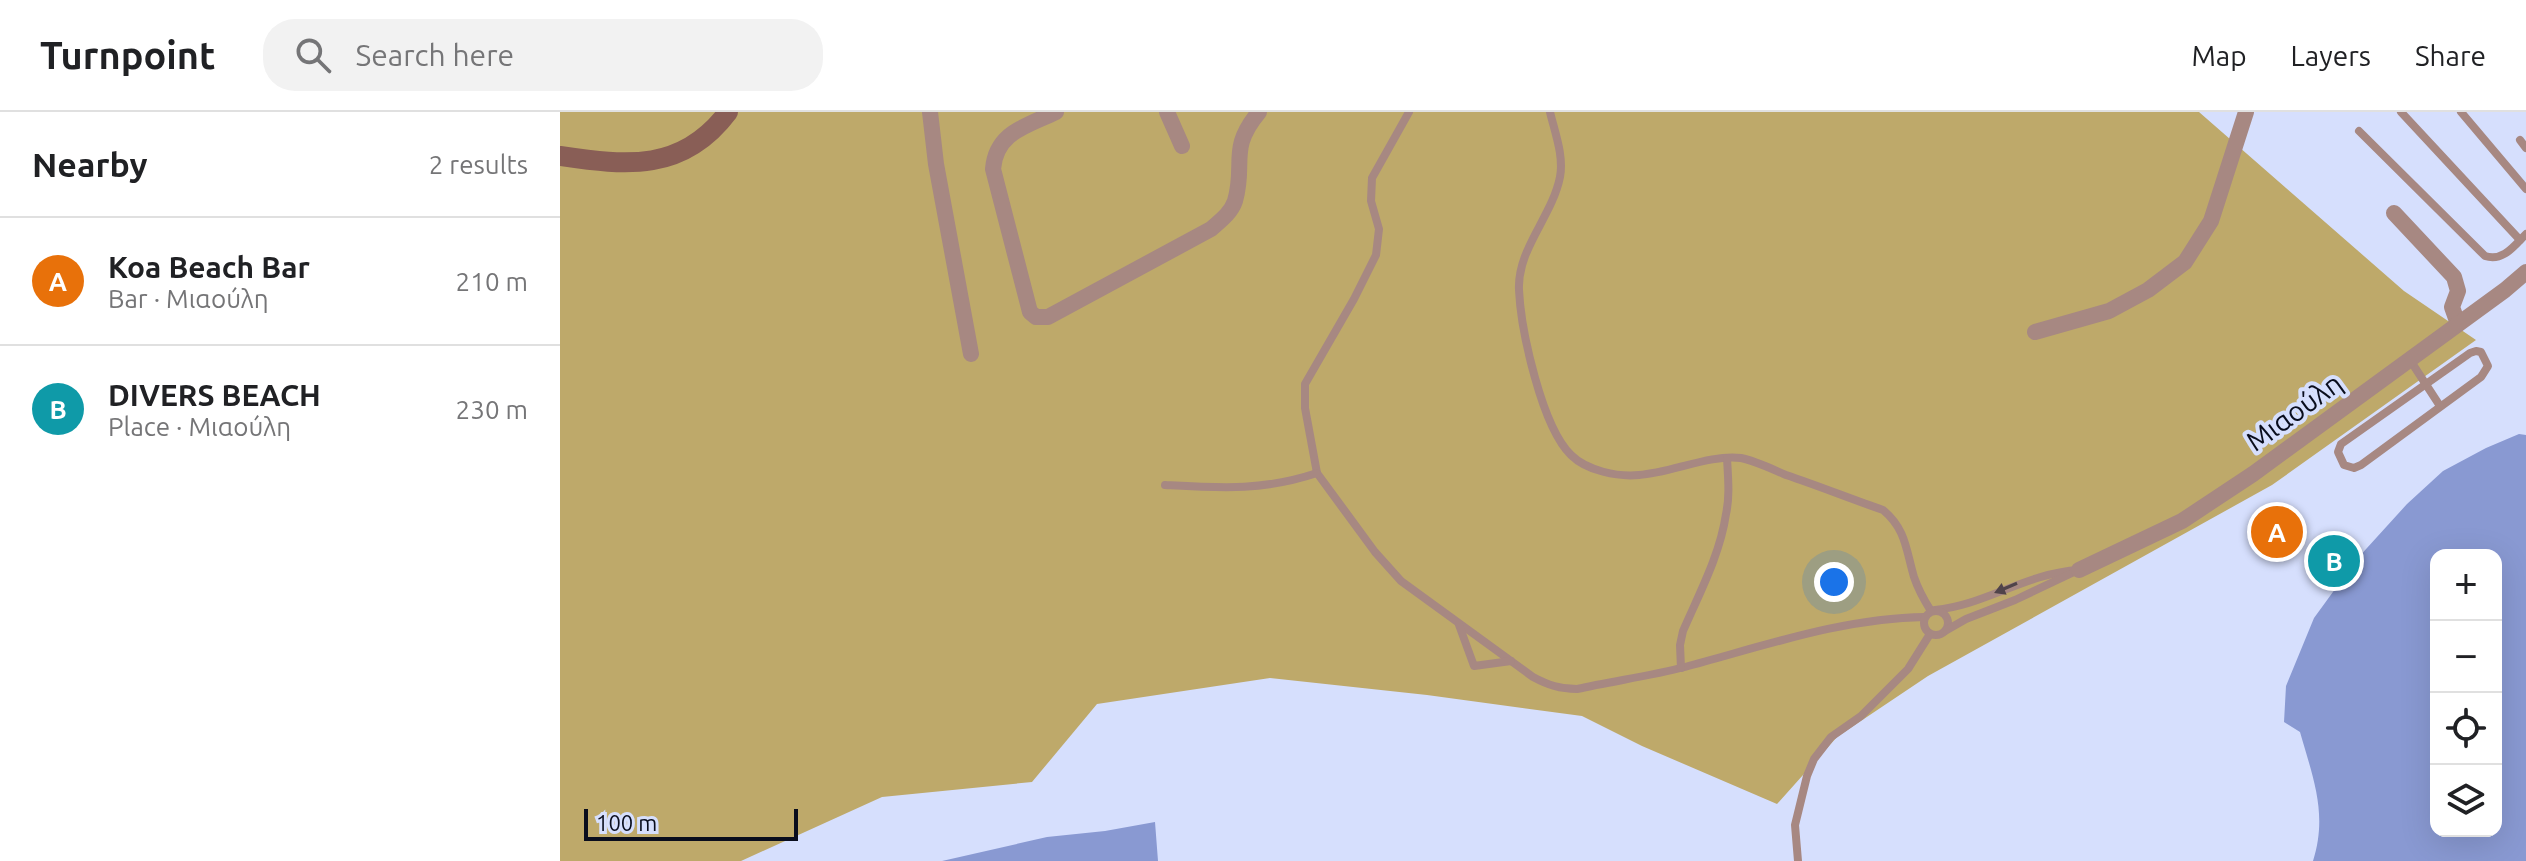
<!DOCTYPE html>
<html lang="en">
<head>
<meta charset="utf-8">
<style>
  body { margin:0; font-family:Ubuntu,sans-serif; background:#f2f2f2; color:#202124 }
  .controls { position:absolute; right:24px; bottom:24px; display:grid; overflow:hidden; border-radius:16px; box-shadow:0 8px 32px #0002 }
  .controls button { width:72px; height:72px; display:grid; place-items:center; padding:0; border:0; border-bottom:2px solid #e0e0e0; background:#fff; color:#202124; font:40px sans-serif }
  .scale { position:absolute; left:24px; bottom:20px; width:214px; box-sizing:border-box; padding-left:8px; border:4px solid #090d1d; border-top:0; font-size:22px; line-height:28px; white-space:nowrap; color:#090d1d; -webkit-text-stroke:6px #d6dffd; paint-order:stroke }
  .you { position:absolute; left:1274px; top:470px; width:28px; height:28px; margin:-20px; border:6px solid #fff; border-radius:50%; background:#1a73e8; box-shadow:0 0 0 12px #1a73e833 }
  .badge { display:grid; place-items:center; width:52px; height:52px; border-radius:50%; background:#766633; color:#fff; font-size:26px; font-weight:700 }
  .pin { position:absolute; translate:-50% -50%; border:4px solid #fff; box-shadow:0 2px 8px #0006 }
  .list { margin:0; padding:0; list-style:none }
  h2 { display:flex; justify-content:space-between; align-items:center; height:104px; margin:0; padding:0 32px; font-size:34px }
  h2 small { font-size:26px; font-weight:400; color:#757577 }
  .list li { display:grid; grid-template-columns:52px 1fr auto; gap:24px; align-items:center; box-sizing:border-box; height:128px; padding:0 32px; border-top:2px solid #e0e0e0 }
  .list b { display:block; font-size:30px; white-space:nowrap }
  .list p { margin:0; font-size:26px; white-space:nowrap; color:#757577 }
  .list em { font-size:26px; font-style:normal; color:#757577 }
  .icon { flex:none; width:44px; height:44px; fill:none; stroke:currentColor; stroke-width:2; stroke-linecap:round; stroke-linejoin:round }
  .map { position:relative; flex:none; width:1966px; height:749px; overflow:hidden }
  header { display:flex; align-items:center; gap:48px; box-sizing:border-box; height:112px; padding:0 40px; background:#fff; border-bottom:2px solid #e0e0e0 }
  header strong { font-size:38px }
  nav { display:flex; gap:44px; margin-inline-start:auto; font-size:28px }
  .search { width:560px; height:72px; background:#f2f2f2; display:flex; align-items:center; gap:20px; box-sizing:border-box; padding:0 28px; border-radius:32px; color:#757577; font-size:30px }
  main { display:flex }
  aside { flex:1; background:#fff }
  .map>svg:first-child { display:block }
</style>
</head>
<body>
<header>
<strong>Turnpoint</strong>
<div class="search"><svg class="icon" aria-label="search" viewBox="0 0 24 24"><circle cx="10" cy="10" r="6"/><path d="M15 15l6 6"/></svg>Search here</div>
<nav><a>Map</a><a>Layers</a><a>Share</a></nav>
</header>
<main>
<aside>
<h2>Nearby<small>2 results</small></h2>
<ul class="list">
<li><span class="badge" style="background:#e8710a">A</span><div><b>Koa Beach Bar</b><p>Bar · Μιαούλη</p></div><em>210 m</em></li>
<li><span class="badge" style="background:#0f9aa8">B</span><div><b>DIVERS BEACH</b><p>Place · Μιαούλη</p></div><em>230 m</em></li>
</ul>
</aside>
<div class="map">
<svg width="1966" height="749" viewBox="0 0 1966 749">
  <rect width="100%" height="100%" fill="#d6dffd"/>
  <!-- forest -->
  <polygon fill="#bea96a" points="0,0 1639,0 1844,179 1916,228 1712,373 1368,564 1277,625 1217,692 1082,634 1022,604 867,583 710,566 537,592 472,670 322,685 181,749 0,749"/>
  <!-- water -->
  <g fill="#8999d2" fill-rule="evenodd">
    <path d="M1959,322L1966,323V749H1753C1768,702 1753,666 1740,620L1724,610L1726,574L1754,506L1797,447L1847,392L1883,359L1926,336ZM1936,443V719H1876V443Z"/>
    <polygon points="595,710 598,749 382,749 487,725 545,719"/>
  </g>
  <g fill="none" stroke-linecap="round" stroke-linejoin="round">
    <!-- lane -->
    <g stroke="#a78882" stroke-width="8">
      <path d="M849,0L812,66L811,89L819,117L816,143L794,187L745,272V296L757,361L815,440L841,469L973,565C988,573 1000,577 1017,577C1053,569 1090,564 1125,555C1204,534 1283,506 1365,505"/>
      <path d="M990,0C995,21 1004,44 1000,65C992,105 957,137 959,178C961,219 982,315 1011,343C1027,359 1058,365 1079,363C1111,361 1150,342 1181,346C1196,349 1212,357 1226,363C1259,374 1291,387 1323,398C1346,417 1346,438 1354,465C1358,477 1364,488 1371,499"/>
      <polyline points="1841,0 1960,128"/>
      <polyline points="1901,0 1966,77"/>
      <path d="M1799,19L1925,144C1943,150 1954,134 1966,122"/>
      <polyline points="1960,28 1966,36"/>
      <polygon points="1916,239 1921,240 1928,254 1921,265 1801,353 1794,356 1784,353 1778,340 1781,332 1910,241"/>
      <polyline points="1850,248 1880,294"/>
      <path d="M605,373C661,376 703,379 757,361"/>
      <path d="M1375,498C1426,493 1466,461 1519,458"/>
      <circle cx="1376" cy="511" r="12"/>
      <polyline points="899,513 914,554 951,549"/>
      <polyline points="1385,519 1406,507 1455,488 1512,461"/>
      <path d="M1121,556L1120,533L1123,519C1139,482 1160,443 1166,402C1170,384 1168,365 1167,346"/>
      <polyline points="1238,749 1235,713 1247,664 1254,647 1271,625 1301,604 1348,557 1370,522"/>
    </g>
    <!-- street -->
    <g stroke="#a78882" stroke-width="16">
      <polyline points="370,0 376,52 411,242"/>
      <path d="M496,0C467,14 436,20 433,57L470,200L476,205H488L651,117C660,109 671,101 675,89C686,51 668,37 699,0"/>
      <polyline points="607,0 622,34"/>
      <polyline points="1834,101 1894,165 1898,179 1892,195 1898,212"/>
      <polyline points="1475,220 1549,199 1588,178 1625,150 1651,109 1686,0"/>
      <polyline points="1519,458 1622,409 1693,362 1945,178 1966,160"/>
    </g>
    <!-- secondary -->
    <path stroke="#895e56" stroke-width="20" d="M0,44C67,54 123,60 168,0"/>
  </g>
  <!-- one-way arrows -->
  <defs><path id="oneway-solid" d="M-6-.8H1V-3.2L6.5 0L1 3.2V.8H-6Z" transform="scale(2)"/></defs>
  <use fill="#50444a" href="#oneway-solid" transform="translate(1446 476) rotate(157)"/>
  <g text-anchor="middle" stroke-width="8" stroke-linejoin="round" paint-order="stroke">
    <!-- street labels -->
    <g font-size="28" fill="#090d1d" stroke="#d6dffd">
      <text transform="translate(1734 300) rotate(-36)" y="10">Μιαούλη</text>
    </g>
  </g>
</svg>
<div class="controls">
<button>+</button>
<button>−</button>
<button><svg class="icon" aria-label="locate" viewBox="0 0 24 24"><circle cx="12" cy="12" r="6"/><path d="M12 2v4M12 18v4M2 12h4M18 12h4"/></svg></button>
<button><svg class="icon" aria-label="layers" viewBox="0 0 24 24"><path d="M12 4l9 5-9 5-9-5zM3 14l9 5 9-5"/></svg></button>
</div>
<div class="scale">100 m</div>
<div class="you"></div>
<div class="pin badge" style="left:1717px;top:420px;background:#e8710a">A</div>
<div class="pin badge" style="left:1774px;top:449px;background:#0f9aa8">B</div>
</div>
</main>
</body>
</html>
